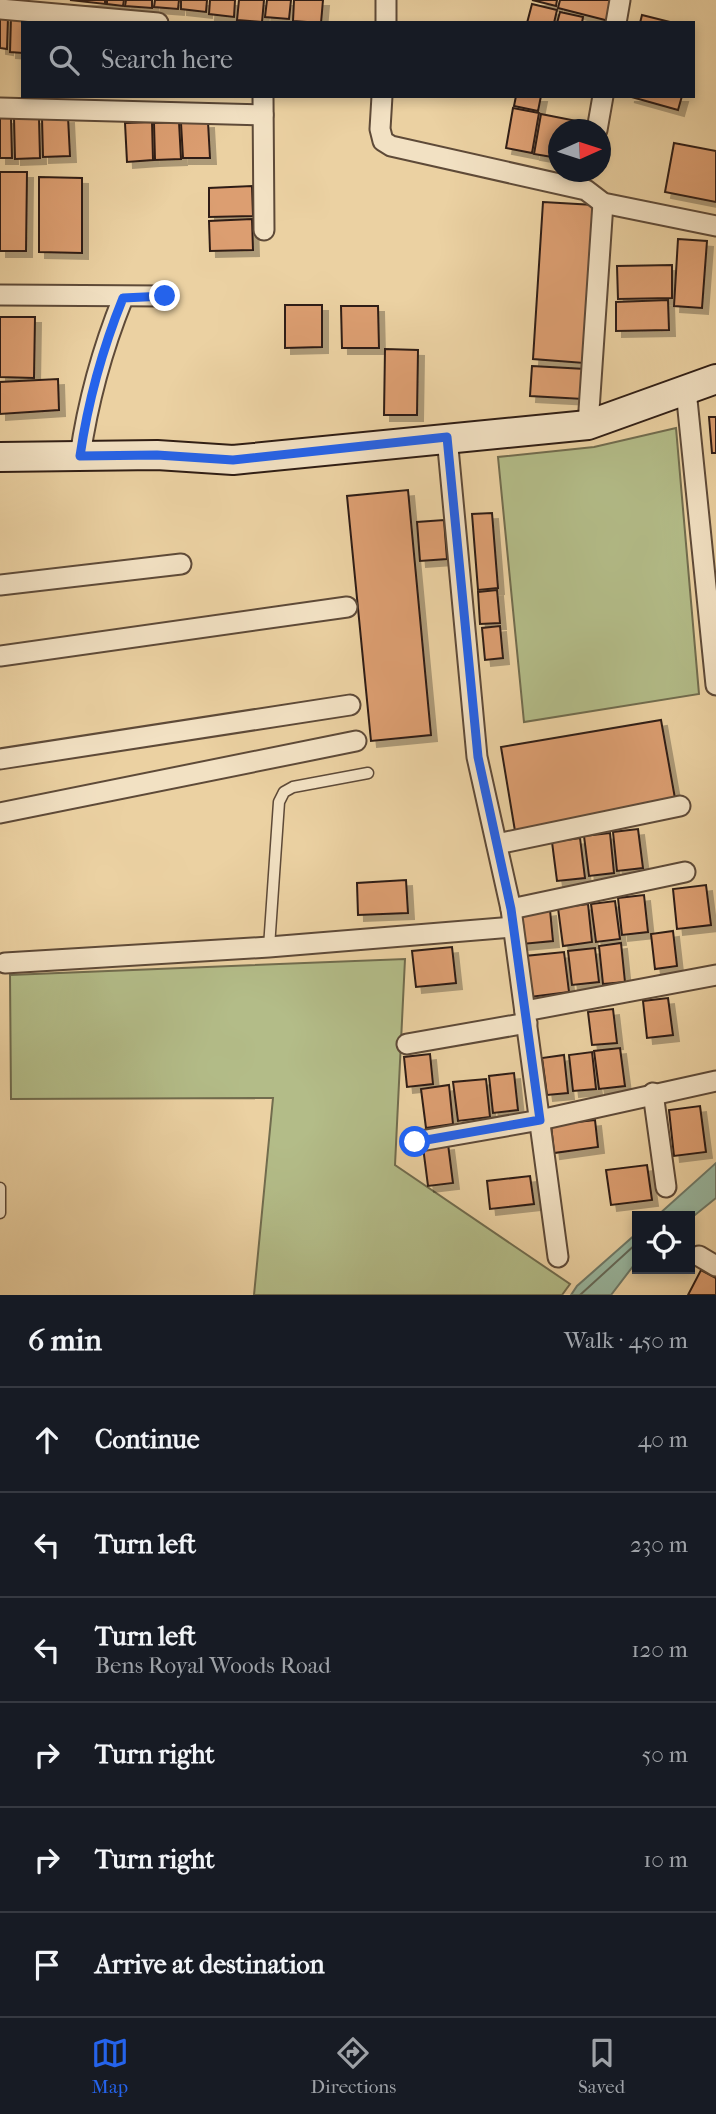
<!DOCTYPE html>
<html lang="en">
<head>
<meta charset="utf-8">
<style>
  body { margin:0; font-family:"IM FELL French Canon",serif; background:#242831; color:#f1f3f6 }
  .controls { position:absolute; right:21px; bottom:21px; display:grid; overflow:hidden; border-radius:0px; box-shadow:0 4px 10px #0003 }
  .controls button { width:63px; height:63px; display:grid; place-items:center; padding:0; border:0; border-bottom:2px solid #363941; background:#171b24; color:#f1f3f6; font:35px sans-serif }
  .compass { position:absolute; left:548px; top:119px; width:63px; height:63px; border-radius:50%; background:#171b24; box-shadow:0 4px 10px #0003; rotate:87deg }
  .stop { position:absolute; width:21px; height:21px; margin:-16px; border:5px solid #2563eb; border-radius:50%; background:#fff }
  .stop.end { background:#2563eb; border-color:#fff; box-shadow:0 2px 7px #0008 }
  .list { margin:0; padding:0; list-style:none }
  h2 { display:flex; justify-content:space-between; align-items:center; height:91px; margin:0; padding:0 28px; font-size:30px }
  h2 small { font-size:23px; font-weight:400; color:#9ea1a6 }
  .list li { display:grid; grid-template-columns:46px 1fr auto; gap:21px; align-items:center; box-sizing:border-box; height:105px; padding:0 28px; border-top:2px solid #363941 }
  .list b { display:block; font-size:26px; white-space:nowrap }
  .list p { margin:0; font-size:23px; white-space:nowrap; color:#9ea1a6 }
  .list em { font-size:23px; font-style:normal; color:#9ea1a6 }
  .icon { flex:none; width:38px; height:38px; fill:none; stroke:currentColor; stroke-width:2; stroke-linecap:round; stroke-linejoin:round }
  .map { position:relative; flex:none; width:716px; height:1295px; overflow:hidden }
  .search { position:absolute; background:#171b24; box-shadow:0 4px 10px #0003; left:21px; right:21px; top:21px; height:77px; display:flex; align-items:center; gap:18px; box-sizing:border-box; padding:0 24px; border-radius:0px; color:#9ea1a6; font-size:26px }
  .sheet { height:721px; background:#171b24 }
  nav { display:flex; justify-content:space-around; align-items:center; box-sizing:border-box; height:98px; border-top:2px solid #363941; background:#171b24; font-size:19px; color:#9ea1a6 }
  nav a { display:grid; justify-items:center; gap:4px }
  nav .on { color:#2563eb }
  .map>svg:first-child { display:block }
</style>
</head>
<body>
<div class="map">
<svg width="716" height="1295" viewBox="0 0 716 1295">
  <defs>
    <filter id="shadow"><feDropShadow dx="6" dy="6" stdDeviation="0" flood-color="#0004"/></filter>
  </defs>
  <rect width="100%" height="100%" fill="#ebd1a2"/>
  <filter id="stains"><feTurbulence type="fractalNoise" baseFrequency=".00286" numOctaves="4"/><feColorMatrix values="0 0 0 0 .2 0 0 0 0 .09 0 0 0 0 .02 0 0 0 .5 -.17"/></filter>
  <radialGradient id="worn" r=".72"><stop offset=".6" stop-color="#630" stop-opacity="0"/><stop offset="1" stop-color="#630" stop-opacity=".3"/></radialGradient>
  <!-- green -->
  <g fill="#b3bc88" stroke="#716c4e" stroke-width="2">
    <polygon points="676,428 699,694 524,722 498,457 594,447"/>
    <polygon points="405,959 395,1165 570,1284 562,1295 254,1295 273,1098 11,1099 10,975"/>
  </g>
  <!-- water -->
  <g fill="#99b8a1" stroke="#6f7a69" stroke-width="2">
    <polygon points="716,1163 716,1198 690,1219 690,1216 657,1216"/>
    <polygon points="637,1233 637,1261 611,1295 571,1295 577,1286"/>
  </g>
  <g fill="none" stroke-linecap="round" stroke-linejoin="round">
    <!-- shore -->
    <polyline stroke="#646a5a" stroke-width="2" points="580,1295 637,1243"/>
  </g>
  <!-- building -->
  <g fill="#dc9e71" stroke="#2f1d14" stroke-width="2" filter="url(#shadow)">
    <polygon points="70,0 105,0 105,4"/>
    <polygon points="107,0 124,0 123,6 107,4"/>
    <polygon points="126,0 152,0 152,8 125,6"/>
    <polygon points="155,0 179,0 178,9 154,7"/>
    <polygon points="181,0 207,0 206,12 181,9"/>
    <polygon points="210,0 235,0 234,17 209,14"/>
    <polygon points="239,0 264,0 262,22 237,20"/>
    <polygon points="267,0 291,0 289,19 265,17"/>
    <polygon points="294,0 323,0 321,23 293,21"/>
    <polygon points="532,0 557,0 556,6"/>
    <polygon points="560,0 614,0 609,21 558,8"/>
    <polygon points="532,4 557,10 554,23 527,23"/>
    <polygon points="560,12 583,17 582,23 557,23"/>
    <polygon points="642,15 674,23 640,23"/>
    <polygon points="0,17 8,17 7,49 0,48"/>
    <polygon points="11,17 38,18 38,23 23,23 23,53 10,52"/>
    <polygon points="516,96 541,96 538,111 514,106"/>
    <polygon points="628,96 682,96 678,110"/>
    <polygon points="513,108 539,113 532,153 506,148"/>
    <polygon points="541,114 592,124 591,130 558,130 558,158 534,154"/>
    <polygon points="68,117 70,156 43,157 42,118"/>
    <polygon points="0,118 11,118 12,158 0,158"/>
    <polygon points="14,118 39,118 40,158 15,159"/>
    <polygon points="152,122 153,160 127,162 125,123"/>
    <polygon points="179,122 181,159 155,160 154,123"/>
    <polygon points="208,122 210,158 183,158 181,123"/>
    <polygon points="674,143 716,151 716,202 665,192"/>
    <polygon points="0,172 27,172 26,251 0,251"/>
    <polygon points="39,177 82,178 82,253 39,252"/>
    <polygon points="252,186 253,216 209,217 209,188"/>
    <polygon points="543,202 594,205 584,363 533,359"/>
    <polygon points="252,219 253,250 210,251 209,221"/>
    <polygon points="678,239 707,241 702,308 674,306"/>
    <polygon points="672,265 672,298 618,299 617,266"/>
    <polygon points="668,300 669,330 616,331 616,302"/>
    <polygon points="285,305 322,305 322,347 285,348"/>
    <polygon points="341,306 378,306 379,348 342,348"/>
    <polygon points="0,317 35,317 34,378 0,377"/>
    <polygon points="385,349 418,350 417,415 384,415"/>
    <polygon points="532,366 585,369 583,399 530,396"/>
    <polygon points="58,379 59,410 0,414 0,382"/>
    <polygon points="709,417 716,417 716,453 712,453"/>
    <polygon points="408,490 431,735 371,741 347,496"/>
    <polygon points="492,513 498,588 478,590 472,514"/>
    <polygon points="444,520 447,559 420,561 417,522"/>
    <polygon points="497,590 500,623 480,624 478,592"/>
    <polygon points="500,626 503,658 485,660 482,628"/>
    <polygon points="661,720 676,804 515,831 501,747"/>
    <polygon points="638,829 643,868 617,871 613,832"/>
    <polygon points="610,833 614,873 589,876 584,836"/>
    <polygon points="580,838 585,878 557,881 552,842"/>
    <polygon points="406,880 408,913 358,915 357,883"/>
    <polygon points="706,885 711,925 677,929 673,889"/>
    <polygon points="644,895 648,932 622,935 618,898"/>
    <polygon points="615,901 620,939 596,942 591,904"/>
    <polygon points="588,904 592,942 563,946 558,908"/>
    <polygon points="550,910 553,941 522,944 519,914"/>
    <polygon points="673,931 677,966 655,969 651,934"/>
    <polygon points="621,943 625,982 603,984 599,946"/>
    <polygon points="452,947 456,983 416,987 412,951"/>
    <polygon points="595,948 599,982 572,985 568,951"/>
    <polygon points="564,952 569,992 530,997 525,956"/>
    <polygon points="668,998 673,1035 647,1038 643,1001"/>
    <polygon points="613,1009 617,1043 592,1045 588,1012"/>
    <polygon points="620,1048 625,1086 599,1089 594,1051"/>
    <polygon points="592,1052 596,1089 573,1091 569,1055"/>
    <polygon points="430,1054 433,1084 407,1087 404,1057"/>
    <polygon points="564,1055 568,1093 547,1095 542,1058"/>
    <polygon points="514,1073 518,1110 493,1113 489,1076"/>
    <polygon points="486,1079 490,1117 458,1121 453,1082"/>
    <polygon points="449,1085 453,1124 426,1128 421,1089"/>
    <polygon points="700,1106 706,1152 674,1156 669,1110"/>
    <polygon points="595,1120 598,1147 554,1153 551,1125"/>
    <polygon points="448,1144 453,1183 428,1186 423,1147"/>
    <polygon points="647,1165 652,1200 611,1205 606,1170"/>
    <polygon points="530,1176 534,1204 490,1209 487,1181"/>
    <polygon points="701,1270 716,1278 716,1295 688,1295"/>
  </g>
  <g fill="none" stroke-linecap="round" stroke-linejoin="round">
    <!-- lane casing -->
    <g stroke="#5e4a38" stroke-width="13">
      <g id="lane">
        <polyline points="269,947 279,802 284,792 293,787 368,773"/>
        <polyline points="0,1188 0,1213"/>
      </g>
    </g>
    <!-- street casing -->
    <g stroke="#5e4a38" stroke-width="23">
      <g id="street">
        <polyline points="0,9 158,23"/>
        <polyline points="386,23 386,0"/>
        <polyline points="616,23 620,0"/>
        <polyline points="263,96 264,230"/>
        <polyline points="382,96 380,129 383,141 391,146 586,190 603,203 716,226"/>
        <polyline points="0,108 263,115"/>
        <polyline points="597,130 603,96"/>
        <polyline points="0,295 165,296"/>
        <polyline points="686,390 716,685"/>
        <polyline points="588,425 603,203"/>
        <polyline points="447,437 477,757 511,909 558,1257"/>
        <path d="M80,456C88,401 102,350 123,298"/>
        <polyline points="0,585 181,564"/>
        <polyline points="0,656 347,607"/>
        <polyline points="0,759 350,705"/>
        <polyline points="0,813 356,741"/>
        <polyline points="497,844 680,806"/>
        <polyline points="511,909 685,872"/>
        <polyline points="5,963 269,947 513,927"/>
        <polyline points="525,1011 716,975"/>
        <polyline points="407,1044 527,1023"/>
        <polyline points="653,1093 666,1187"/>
        <polyline points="415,1142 540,1120 716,1081"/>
        <polyline points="699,1256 716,1266"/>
      </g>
    </g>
    <!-- secondary casing -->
    <g stroke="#2f1d14" stroke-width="32">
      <polyline id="secondary" points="0,457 157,455 233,460 588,425 716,379"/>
    </g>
    <!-- lane -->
    <use href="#lane" stroke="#f2e1c3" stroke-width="10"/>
    <!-- street -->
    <use href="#street" stroke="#f2e1c3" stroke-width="19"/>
    <!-- secondary -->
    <use href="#secondary" stroke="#f2e1c3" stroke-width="28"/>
  </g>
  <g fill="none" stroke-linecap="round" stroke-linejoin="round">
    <!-- route -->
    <path stroke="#2563eb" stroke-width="9" d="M165,296L123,298C102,350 88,401 80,456L157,455L233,460L447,437L478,757L511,909L540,1120L415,1142"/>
  </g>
  <rect width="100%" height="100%" filter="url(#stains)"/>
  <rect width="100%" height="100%" fill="url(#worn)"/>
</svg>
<div class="controls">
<button><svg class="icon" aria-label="locate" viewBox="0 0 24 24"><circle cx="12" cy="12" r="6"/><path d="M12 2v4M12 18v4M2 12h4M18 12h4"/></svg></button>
</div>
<svg class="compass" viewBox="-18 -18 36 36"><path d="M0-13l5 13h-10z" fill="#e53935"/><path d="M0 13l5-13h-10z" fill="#9ea1a6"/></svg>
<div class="stop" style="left:415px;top:1142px"></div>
<div class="stop end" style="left:165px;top:296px"></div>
<div class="search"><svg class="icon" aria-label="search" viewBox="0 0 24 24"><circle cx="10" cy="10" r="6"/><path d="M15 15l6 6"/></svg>Search here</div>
</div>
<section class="sheet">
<h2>6 min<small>Walk · 450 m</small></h2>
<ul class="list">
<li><svg class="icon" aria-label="ahead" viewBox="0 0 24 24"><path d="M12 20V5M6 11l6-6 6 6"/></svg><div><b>Continue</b></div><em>40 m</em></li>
<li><svg class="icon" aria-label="left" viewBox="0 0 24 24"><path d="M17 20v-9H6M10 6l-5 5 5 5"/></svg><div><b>Turn left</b></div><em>230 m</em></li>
<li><svg class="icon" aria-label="left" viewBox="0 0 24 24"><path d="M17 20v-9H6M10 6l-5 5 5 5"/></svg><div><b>Turn left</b><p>Bens Royal Woods Road</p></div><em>120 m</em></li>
<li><svg class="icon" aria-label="right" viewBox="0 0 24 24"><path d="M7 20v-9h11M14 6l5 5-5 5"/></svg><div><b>Turn right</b></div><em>50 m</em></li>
<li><svg class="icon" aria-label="right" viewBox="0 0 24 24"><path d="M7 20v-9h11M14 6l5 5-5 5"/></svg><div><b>Turn right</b></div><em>10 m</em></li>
<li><svg class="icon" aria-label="arrive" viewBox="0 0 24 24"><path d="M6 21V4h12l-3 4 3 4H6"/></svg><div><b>Arrive at destination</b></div></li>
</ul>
</section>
<nav>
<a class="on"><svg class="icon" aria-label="map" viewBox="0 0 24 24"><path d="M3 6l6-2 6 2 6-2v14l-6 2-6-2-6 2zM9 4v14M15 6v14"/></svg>Map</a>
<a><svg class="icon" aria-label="directions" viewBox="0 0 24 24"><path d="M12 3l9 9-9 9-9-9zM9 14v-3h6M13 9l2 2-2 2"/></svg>Directions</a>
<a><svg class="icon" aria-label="saved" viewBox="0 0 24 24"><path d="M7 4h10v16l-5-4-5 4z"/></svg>Saved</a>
</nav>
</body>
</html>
